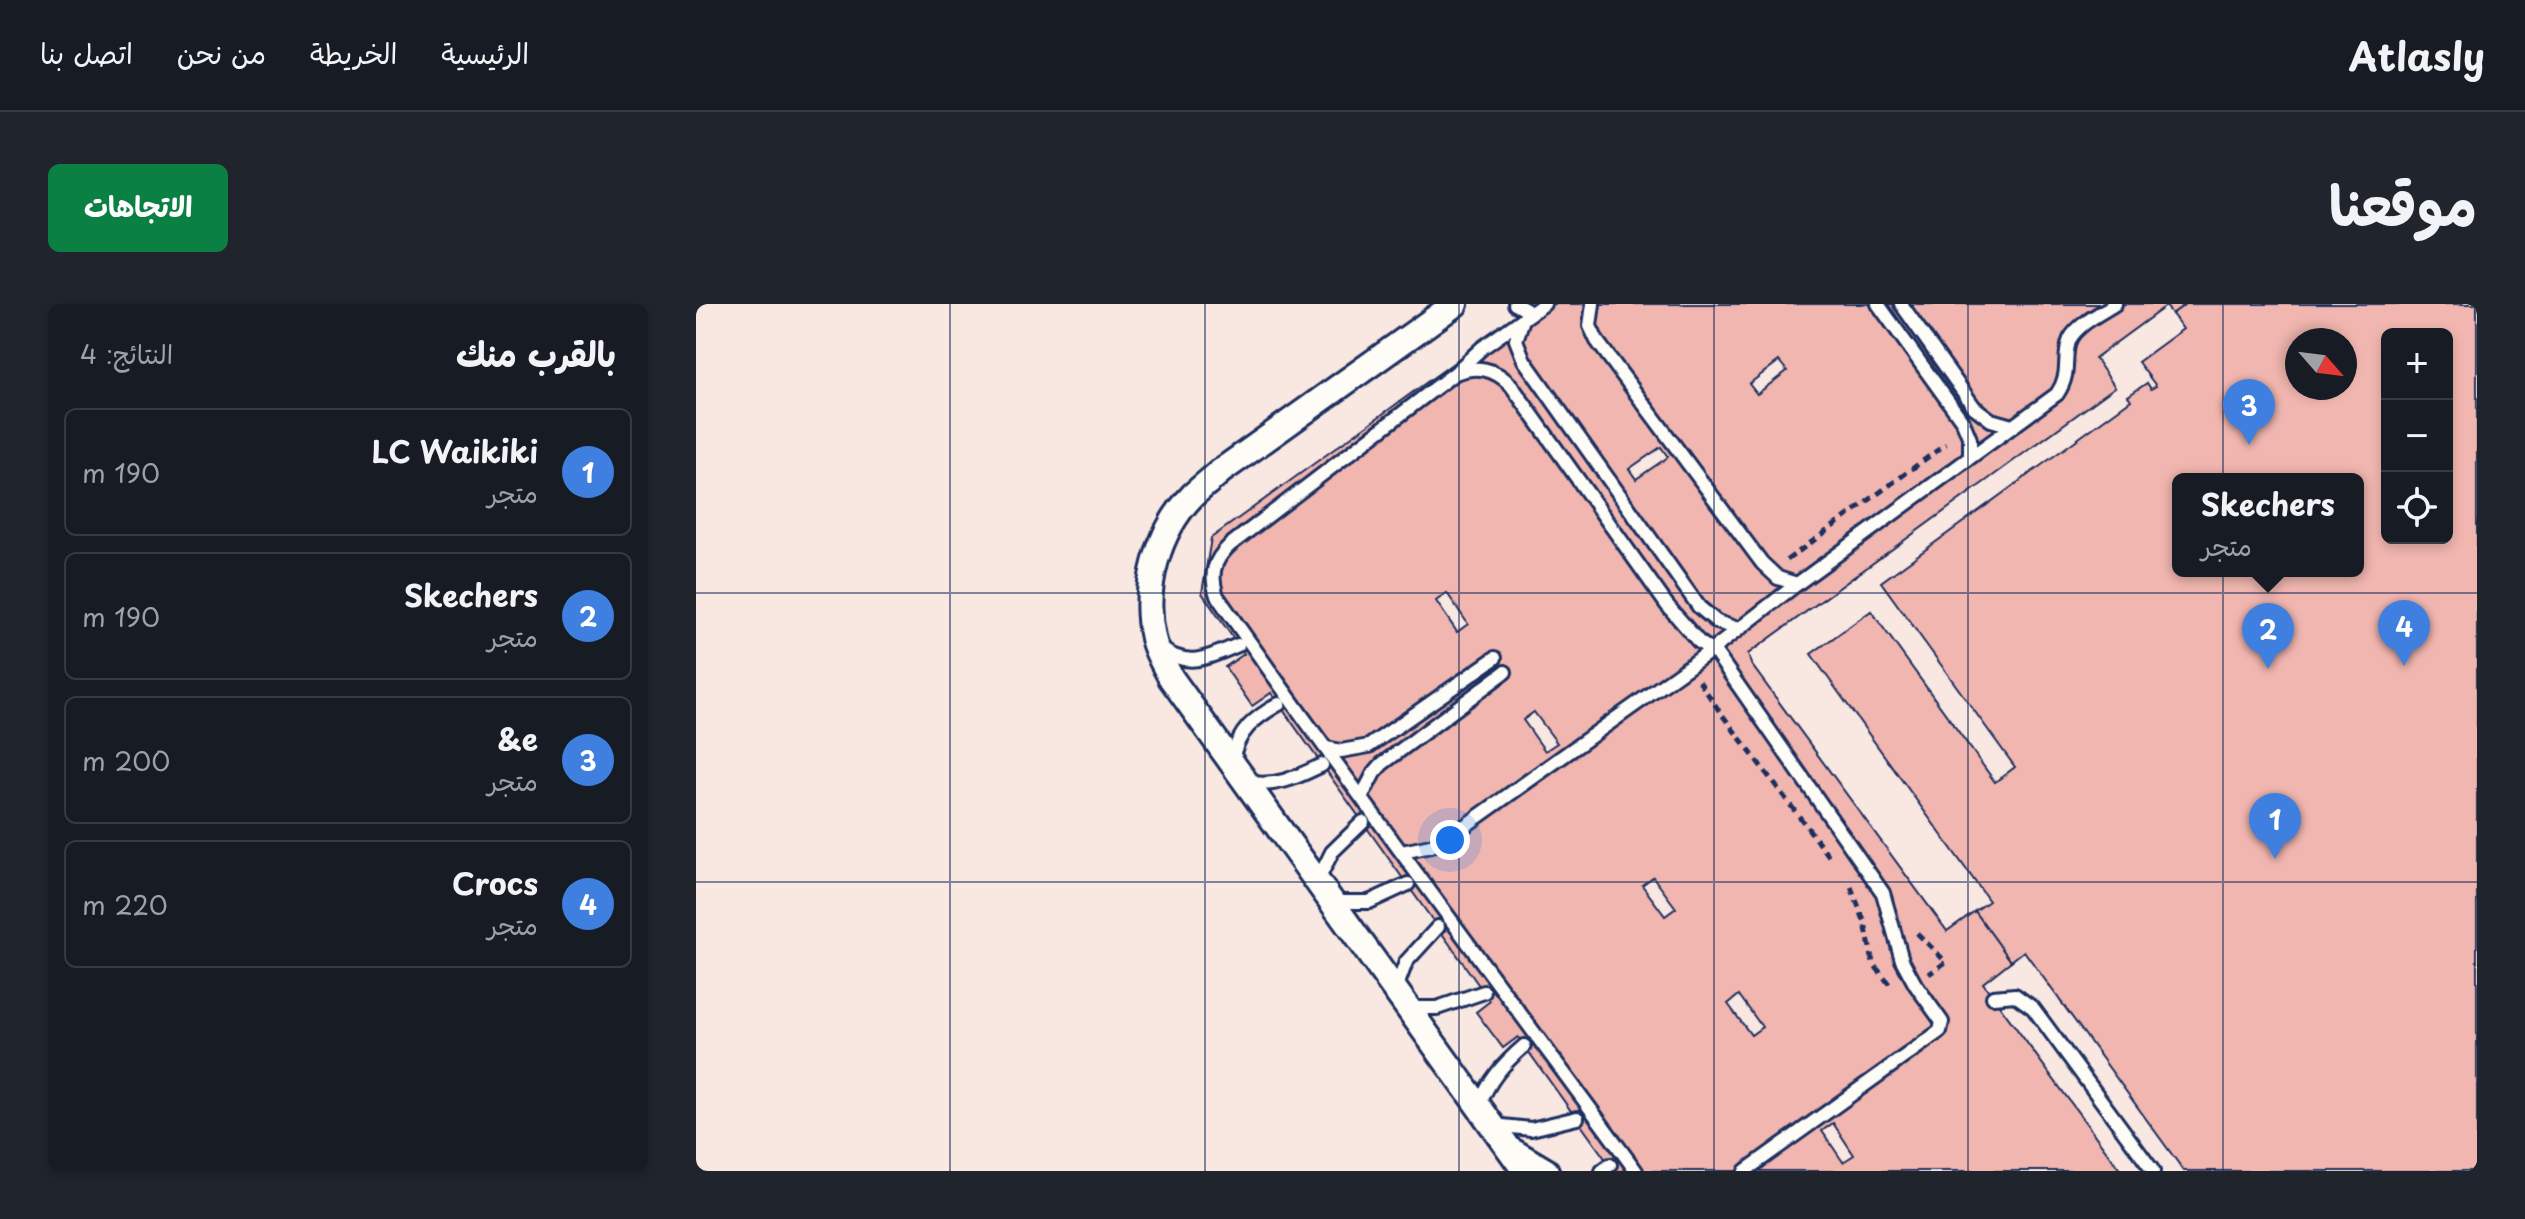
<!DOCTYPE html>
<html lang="ar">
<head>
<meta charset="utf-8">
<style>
  body { margin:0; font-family:"Playpen Sans","Playpen Sans Arabic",sans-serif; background:#20242c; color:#f1f3f6; direction:rtl }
  .controls { position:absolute; right:24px; top:24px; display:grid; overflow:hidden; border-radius:12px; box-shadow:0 4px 12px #0003 }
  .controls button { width:72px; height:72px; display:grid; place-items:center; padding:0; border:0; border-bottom:2px solid #363941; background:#171b24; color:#f1f3f6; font:40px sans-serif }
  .compass { position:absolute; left:1589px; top:24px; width:72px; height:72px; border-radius:50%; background:#171b24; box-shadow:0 4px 12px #0003; rotate:118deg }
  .you { position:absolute; left:754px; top:536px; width:28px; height:28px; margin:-20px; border:6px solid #fff; border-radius:50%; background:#1a73e8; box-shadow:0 0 0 12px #1a73e833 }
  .badge { display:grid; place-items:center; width:52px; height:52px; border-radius:50%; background:#0b8043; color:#fff; font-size:26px; font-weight:700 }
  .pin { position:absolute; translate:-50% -66px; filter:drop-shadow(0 2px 4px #0008) }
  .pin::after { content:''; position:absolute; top:42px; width:28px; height:24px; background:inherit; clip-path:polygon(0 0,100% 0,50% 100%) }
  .popup { position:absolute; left:1476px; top:169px; width:192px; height:104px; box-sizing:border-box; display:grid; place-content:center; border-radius:12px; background:#171b24; filter:drop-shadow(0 2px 6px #0005); font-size:26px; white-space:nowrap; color:#9ea1a6 }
  .popup b { font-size:30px; color:#f1f3f6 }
  .popup::after { content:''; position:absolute; left:50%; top:100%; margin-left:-16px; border:16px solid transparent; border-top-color:#171b24 }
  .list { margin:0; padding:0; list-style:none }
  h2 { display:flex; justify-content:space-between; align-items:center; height:104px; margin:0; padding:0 32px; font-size:34px }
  h2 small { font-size:26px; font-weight:400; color:#9ea1a6 }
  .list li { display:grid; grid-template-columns:52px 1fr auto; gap:24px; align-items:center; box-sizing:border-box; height:128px; margin:0 16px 16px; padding:0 16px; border:2px solid #363941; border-radius:12px }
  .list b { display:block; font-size:30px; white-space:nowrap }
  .list p { margin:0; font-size:26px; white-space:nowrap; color:#9ea1a6 }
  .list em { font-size:26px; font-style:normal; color:#9ea1a6 }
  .icon { flex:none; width:44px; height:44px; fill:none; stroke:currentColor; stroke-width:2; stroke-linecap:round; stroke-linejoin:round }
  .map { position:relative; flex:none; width:1781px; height:867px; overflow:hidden; direction:ltr; border-radius:12px }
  header { display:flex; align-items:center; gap:48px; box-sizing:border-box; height:112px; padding:0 40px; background:#171b24; border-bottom:2px solid #363941 }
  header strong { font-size:38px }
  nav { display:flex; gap:44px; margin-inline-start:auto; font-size:28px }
  .intro { display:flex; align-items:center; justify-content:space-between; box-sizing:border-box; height:192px; padding:0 48px }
  h1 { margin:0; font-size:56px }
  .button { padding:20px 36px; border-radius:12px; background:#0b8043; color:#fff; font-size:28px; font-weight:700 }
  main { display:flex; gap:48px; padding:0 48px }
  aside { flex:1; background:#171b24; border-radius:12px; box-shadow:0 4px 12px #0003 }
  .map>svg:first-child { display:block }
</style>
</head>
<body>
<header>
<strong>Atlasly</strong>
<nav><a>الرئيسية</a><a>الخريطة</a><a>من نحن</a><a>اتصل بنا</a></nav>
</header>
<div class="intro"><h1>موقعنا</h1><a class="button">الاتجاهات</a></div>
<main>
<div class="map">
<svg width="1781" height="867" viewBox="0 0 1781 867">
  <rect width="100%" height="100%" fill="#f9e7e1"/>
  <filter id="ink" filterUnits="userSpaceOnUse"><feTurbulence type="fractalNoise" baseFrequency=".0125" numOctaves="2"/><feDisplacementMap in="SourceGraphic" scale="16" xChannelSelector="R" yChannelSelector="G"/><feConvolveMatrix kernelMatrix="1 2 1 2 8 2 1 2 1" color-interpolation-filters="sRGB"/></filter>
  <g filter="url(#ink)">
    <!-- building -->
    <g fill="#f1b6af" stroke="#1b2f5e" stroke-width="2" fill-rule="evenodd">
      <path d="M839,0H1490L1476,10L1470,2L1399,54L1419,83L1052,350L1055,360L1251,627L1279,607L1315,657L1287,679L1425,867H918L822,733L807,744L780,708L794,697L575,389L556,402L529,363L548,350L506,289L515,234ZM1083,57L1091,67L1061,90L1053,80ZM965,143L972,153L940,175L933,165ZM751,289L772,320L761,328L740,297ZM838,408L861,439L849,447L827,416ZM957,573L980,604L969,612L946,581ZM1043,691L1066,723L1055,731L1032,700ZM1137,819L1158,851L1147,858L1126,827Z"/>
      <path d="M1490,0H1781V867H1488L1328,647L1315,657L1279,607L1293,597L1115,350L1175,307L1299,478L1319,463L1185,278L1435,96L1432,92L1451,79L1455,85L1460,82L1442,58L1487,25L1476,10ZM1691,30H1751V234H1691ZM1601,36H1649V84H1601ZM1482,175H1662V267H1482Z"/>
    </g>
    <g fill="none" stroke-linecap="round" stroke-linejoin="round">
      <!-- lane casing -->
      <g stroke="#1b2f5e" stroke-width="18">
        <g id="lane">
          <polyline points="819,0 830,6"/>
          <polyline points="897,0 894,22 901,37 1066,259 1082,274 1101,280"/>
          <polyline points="1182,0 1267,118 1274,135 1274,153"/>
          <polyline points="1205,0 1278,103 1295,116 1316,122"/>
          <polyline points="827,15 820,36 828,56 1003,303 1021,318 1042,325"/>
          <polyline points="762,66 786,44 848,0"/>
          <path d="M466,345C492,365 514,353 542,341"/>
          <polyline points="630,444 645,447 673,442 799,354"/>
          <path d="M536,456C542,427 558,414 583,400"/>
          <path d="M551,478C580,484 601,473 626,461"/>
          <polyline points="666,492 678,469 686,460 809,368"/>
          <path d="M706,548L735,542L762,527L1016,346L1101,280L1361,90C1376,68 1366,54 1374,35C1382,20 1405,9 1419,0"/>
          <polyline points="622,576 636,548 667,518"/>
          <polyline points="637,598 673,598 712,580"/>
          <polyline points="700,685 710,658 742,623"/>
          <polyline points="1297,693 1319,691 1337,704 1457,867"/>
          <polyline points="712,704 741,704 788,688"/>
          <path d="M783,802C793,776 807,760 828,742"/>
          <polyline points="797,821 835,825 881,814"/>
          <polyline points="906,867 914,861"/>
          <path d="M940,867C800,676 657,486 521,292C514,270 517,257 534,241L759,69C781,61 798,64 815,81L971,301L1002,337L1021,351L1187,589L1206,656L1219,680L1246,718L1244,727L1049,867"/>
        </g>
      </g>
      <!-- street casing -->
      <g stroke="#1b2f5e" stroke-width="30">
        <g id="street">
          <path d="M759,0L525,167C516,175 506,183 497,191C461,228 446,285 457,334C460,348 469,362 475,374L829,867"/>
          <polyline points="818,848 850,867"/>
        </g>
      </g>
      <!-- path -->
      <g stroke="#1b2f5e" stroke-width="5" stroke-dasharray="8 6" stroke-linecap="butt">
        <polyline points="1091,256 1250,140"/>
        <polyline points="1003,377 1024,408 1133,552"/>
        <polyline points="1155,583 1169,619 1177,659 1193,680"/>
        <polyline points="1221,629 1250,658 1233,670"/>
      </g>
      <!-- lane -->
      <use href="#lane" stroke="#fdfcf7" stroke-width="12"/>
      <!-- street -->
      <use href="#street" stroke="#fdfcf7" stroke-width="24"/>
    </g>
  </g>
  <!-- grid -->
  <path fill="none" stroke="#1b2f5e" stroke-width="2" stroke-opacity="0.55" d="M254,0V867M509,0V867M763,0V867M1018,0V867M1272,0V867M1527,0V867M0,289H1781M0,578H1781"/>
</svg>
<div class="controls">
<button>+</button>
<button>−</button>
<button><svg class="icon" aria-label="locate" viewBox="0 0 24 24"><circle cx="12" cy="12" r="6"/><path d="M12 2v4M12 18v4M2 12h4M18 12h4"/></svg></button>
</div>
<svg class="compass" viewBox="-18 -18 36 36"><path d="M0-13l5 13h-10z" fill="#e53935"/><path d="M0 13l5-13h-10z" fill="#9ea1a6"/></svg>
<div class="you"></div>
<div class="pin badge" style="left:1579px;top:555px;background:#3f7fe0">1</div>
<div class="pin badge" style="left:1572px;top:365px;background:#3f7fe0">2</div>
<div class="popup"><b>Skechers</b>متجر</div>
<div class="pin badge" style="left:1553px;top:141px;background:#3f7fe0">3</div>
<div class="pin badge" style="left:1708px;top:362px;background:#3f7fe0">4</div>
</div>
<aside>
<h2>بالقرب منك<small>النتائج: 4</small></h2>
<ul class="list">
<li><span class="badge" style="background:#3f7fe0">1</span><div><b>LC Waikiki</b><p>متجر</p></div><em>190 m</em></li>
<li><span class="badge" style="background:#3f7fe0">2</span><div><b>Skechers</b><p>متجر</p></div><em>190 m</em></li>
<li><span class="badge" style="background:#3f7fe0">3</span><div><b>e&amp;</b><p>متجر</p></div><em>200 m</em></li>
<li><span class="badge" style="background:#3f7fe0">4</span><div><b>Crocs</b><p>متجر</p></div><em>220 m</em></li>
</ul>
</aside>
</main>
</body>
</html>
